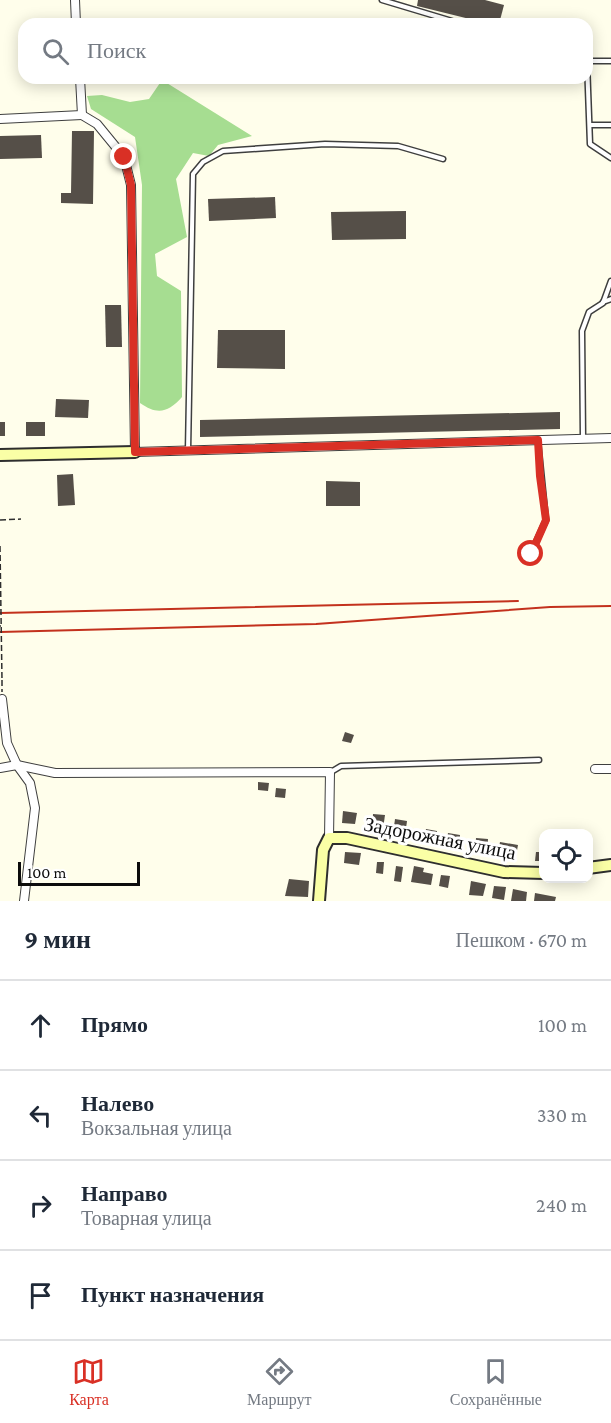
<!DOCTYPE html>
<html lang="ru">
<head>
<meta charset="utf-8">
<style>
  body { margin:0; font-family:"Crimson Pro",serif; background:#f2f2f3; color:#1f2937 }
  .controls { position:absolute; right:18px; bottom:18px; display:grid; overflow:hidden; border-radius:12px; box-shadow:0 3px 15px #0003 }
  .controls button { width:54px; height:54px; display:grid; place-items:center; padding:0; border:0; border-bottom:2px solid #e0e1e3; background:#fff; color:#1f2937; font:30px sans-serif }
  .scale { position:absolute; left:18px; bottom:15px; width:122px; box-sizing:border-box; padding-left:6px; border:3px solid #0c0c0c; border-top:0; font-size:16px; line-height:21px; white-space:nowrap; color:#0c0c0c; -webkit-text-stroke:4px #fff; paint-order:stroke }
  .stop { position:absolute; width:18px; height:18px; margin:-14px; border:4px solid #d93025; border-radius:50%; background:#fff }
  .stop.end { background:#d93025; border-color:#fff; box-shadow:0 2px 6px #0008 }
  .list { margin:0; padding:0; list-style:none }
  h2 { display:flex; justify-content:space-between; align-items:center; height:78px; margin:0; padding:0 24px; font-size:26px }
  h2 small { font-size:20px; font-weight:400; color:#747a83 }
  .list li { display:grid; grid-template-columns:39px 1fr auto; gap:18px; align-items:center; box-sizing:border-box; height:90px; padding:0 24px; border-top:2px solid #e0e1e3 }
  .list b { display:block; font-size:22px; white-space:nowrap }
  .list p { margin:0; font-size:20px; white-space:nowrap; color:#747a83 }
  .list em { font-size:20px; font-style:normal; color:#747a83 }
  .icon { flex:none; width:33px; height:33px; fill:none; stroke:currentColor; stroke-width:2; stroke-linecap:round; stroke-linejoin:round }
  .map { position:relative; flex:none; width:611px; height:901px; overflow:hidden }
  .search { position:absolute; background:#fff; box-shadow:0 3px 15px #0003; left:18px; right:18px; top:18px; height:66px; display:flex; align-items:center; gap:15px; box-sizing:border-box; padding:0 21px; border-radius:18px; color:#747a83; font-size:22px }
  .sheet { height:438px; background:#fff }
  nav { display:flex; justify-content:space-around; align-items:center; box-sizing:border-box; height:84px; border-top:2px solid #e0e1e3; background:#fff; font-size:16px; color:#747a83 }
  nav a { display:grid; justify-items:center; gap:3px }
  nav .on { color:#d93025 }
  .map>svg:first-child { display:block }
</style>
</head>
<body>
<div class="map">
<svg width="611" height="901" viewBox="0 0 611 901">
  <rect width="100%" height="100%" fill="#fffeeb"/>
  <!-- forest -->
  <path fill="#a6dd91" d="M162,80L252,136L218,145L209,156L193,153L176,179L187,237L155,254L157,276L181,291L182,397C168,413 157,415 140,403L142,185L135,137L91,109L87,96L102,95L130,102L149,99Z"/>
  <!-- building -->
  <g fill="#554f48">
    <polygon points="418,0 485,0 504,5 499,24 490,24 417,6"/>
    <polygon points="72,131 94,131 93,204 61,203 61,193 71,193"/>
    <polygon points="41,135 42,158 0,159 0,136"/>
    <polygon points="275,197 276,218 209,221 208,199"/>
    <polygon points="406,211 406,239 332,240 331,212"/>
    <polygon points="105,305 121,305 122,347 106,347"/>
    <polygon points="218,330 285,330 285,369 217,368"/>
    <polygon points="56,399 89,400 88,418 55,417"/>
    <polygon points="560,412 560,429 200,437 200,420"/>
    <rect x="0" y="422" width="5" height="14"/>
    <rect x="26" y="422" width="19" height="14"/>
    <polygon points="73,474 75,505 58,506 57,475"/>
    <polygon points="326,481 360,482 360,506 326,506"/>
    <polygon points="345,732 354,735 351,743 342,741"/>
    <polygon points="258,782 269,783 268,791 258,790"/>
    <polygon points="276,788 286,789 285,798 275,797"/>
    <polygon points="343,811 357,813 355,824 342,823"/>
    <polygon points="373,814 385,815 383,829 372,828"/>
    <polygon points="395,819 407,821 405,836 393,834"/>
    <polygon points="426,829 437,831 436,842 424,840"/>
    <polygon points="448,833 460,835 459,846 446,844"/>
    <polygon points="476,838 488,839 487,854 475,850"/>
    <polygon points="500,842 518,845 516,856 498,853"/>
    <polygon points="345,852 361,853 359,865 344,863"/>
    <polygon points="536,852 544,852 544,861 535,861"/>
    <polygon points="377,862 384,862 383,874 376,873"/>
    <polygon points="396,866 403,867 401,882 394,881"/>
    <polygon points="414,866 424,868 423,872 433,874 431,885 411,882"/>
    <polygon points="441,875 450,876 448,888 439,886"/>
    <polygon points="289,879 309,881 308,897 285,896"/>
    <polygon points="471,881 486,884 483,896 469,895"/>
    <polygon points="494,886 506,887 504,900 492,898"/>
    <polygon points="513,889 527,892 526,901 511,901"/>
    <polygon points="535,893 556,897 555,901 534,901"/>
  </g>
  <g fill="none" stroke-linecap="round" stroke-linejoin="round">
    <!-- lane casing -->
    <g stroke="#3f3f3f" stroke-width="7">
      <g id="lane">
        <polyline points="382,0 462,24"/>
        <polyline points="587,61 611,61"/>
        <polyline points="587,62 590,144 611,158"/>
        <polyline points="590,125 611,125"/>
        <polyline points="603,302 611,299"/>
        <polyline points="583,438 582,331 589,312 603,303 611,281"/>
        <polyline points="188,451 193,174 203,162 223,151 325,144 398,146 443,159"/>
        <polyline points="531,553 546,520 538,441"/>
        <polyline points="331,772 341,766 539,760"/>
      </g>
    </g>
    <!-- street casing -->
    <g stroke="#3f3f3f" stroke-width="10">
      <g id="street">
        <polyline points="75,0 76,24"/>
        <polyline points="80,78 82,115"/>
        <polyline points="82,115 97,124 124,157 131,185 135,452 611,438"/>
        <polyline points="0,119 82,115"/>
        <polyline points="2,699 7,743 17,765 30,783 35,808 24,901"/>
        <polyline points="0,768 17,765 55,773 330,772 329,838"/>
        <polyline points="595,769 611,769"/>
      </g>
    </g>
    <!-- secondary casing -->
    <g stroke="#2e2e2e" stroke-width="14">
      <g id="secondary">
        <polyline points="0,455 135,452"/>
        <polyline points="588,868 611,865"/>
        <polyline points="319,901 323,850 329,838 347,838 504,872 544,873"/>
      </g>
    </g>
    <!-- path -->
    <g stroke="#2e2e2e" stroke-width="1.5" stroke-dasharray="6 3" stroke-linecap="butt">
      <polyline points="0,520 21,519"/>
      <polyline points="0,605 1,605"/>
      <polyline points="0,626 1,626"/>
      <polyline points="2,680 2,692"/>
    </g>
    <!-- lane -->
    <use href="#lane" stroke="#fff" stroke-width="4"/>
    <!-- street -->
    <use href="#street" stroke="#fff" stroke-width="8"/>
    <!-- secondary -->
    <use href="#secondary" stroke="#faffa6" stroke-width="10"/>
    <!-- rail -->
    <g stroke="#c3311d" stroke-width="2">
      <polyline points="0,613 518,601"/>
      <polyline points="0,632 316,624 550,607 611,606"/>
    </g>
    <!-- path-bridge -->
    <polyline stroke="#2e2e2e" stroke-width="1.5" stroke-dasharray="6 3" stroke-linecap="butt" points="0,546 2,680"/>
  </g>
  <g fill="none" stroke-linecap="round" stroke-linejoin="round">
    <!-- route -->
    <polyline stroke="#d93025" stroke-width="8" points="124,157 131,185 135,452 538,440 540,476 546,520 531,554"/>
  </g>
  <g text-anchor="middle" stroke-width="6" stroke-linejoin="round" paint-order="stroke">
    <!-- street labels -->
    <g font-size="20" fill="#0c0c0c" stroke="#fff">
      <text transform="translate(440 838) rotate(11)" y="7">Задорожная улица</text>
    </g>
  </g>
</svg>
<div class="controls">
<button><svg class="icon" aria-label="locate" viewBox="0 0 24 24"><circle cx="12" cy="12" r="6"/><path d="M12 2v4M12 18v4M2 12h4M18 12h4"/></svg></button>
</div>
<div class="scale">100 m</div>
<div class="stop" style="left:531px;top:554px"></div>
<div class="stop end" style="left:124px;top:157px"></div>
<div class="search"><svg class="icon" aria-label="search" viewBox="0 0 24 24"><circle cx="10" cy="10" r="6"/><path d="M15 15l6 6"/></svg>Поиск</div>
</div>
<section class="sheet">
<h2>9 мин<small>Пешком · 670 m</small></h2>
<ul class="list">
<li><svg class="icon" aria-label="ahead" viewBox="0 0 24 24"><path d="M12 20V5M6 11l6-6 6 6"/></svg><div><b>Прямо</b></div><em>100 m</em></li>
<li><svg class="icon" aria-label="left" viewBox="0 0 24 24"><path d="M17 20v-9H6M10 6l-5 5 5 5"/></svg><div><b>Налево</b><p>Вокзальная улица</p></div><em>330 m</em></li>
<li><svg class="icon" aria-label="right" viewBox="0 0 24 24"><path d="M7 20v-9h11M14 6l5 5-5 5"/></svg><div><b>Направо</b><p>Товарная улица</p></div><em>240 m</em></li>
<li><svg class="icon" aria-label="arrive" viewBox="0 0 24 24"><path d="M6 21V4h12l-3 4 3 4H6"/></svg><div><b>Пункт назначения</b></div></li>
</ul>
</section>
<nav>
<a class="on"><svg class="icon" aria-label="map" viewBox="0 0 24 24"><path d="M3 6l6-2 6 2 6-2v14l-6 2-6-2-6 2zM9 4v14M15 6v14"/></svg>Карта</a>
<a><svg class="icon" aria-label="directions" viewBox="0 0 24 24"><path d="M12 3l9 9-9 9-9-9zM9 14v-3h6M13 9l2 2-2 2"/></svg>Маршрут</a>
<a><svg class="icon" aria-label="saved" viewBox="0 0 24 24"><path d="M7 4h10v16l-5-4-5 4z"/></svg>Сохранённые</a>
</nav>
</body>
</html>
